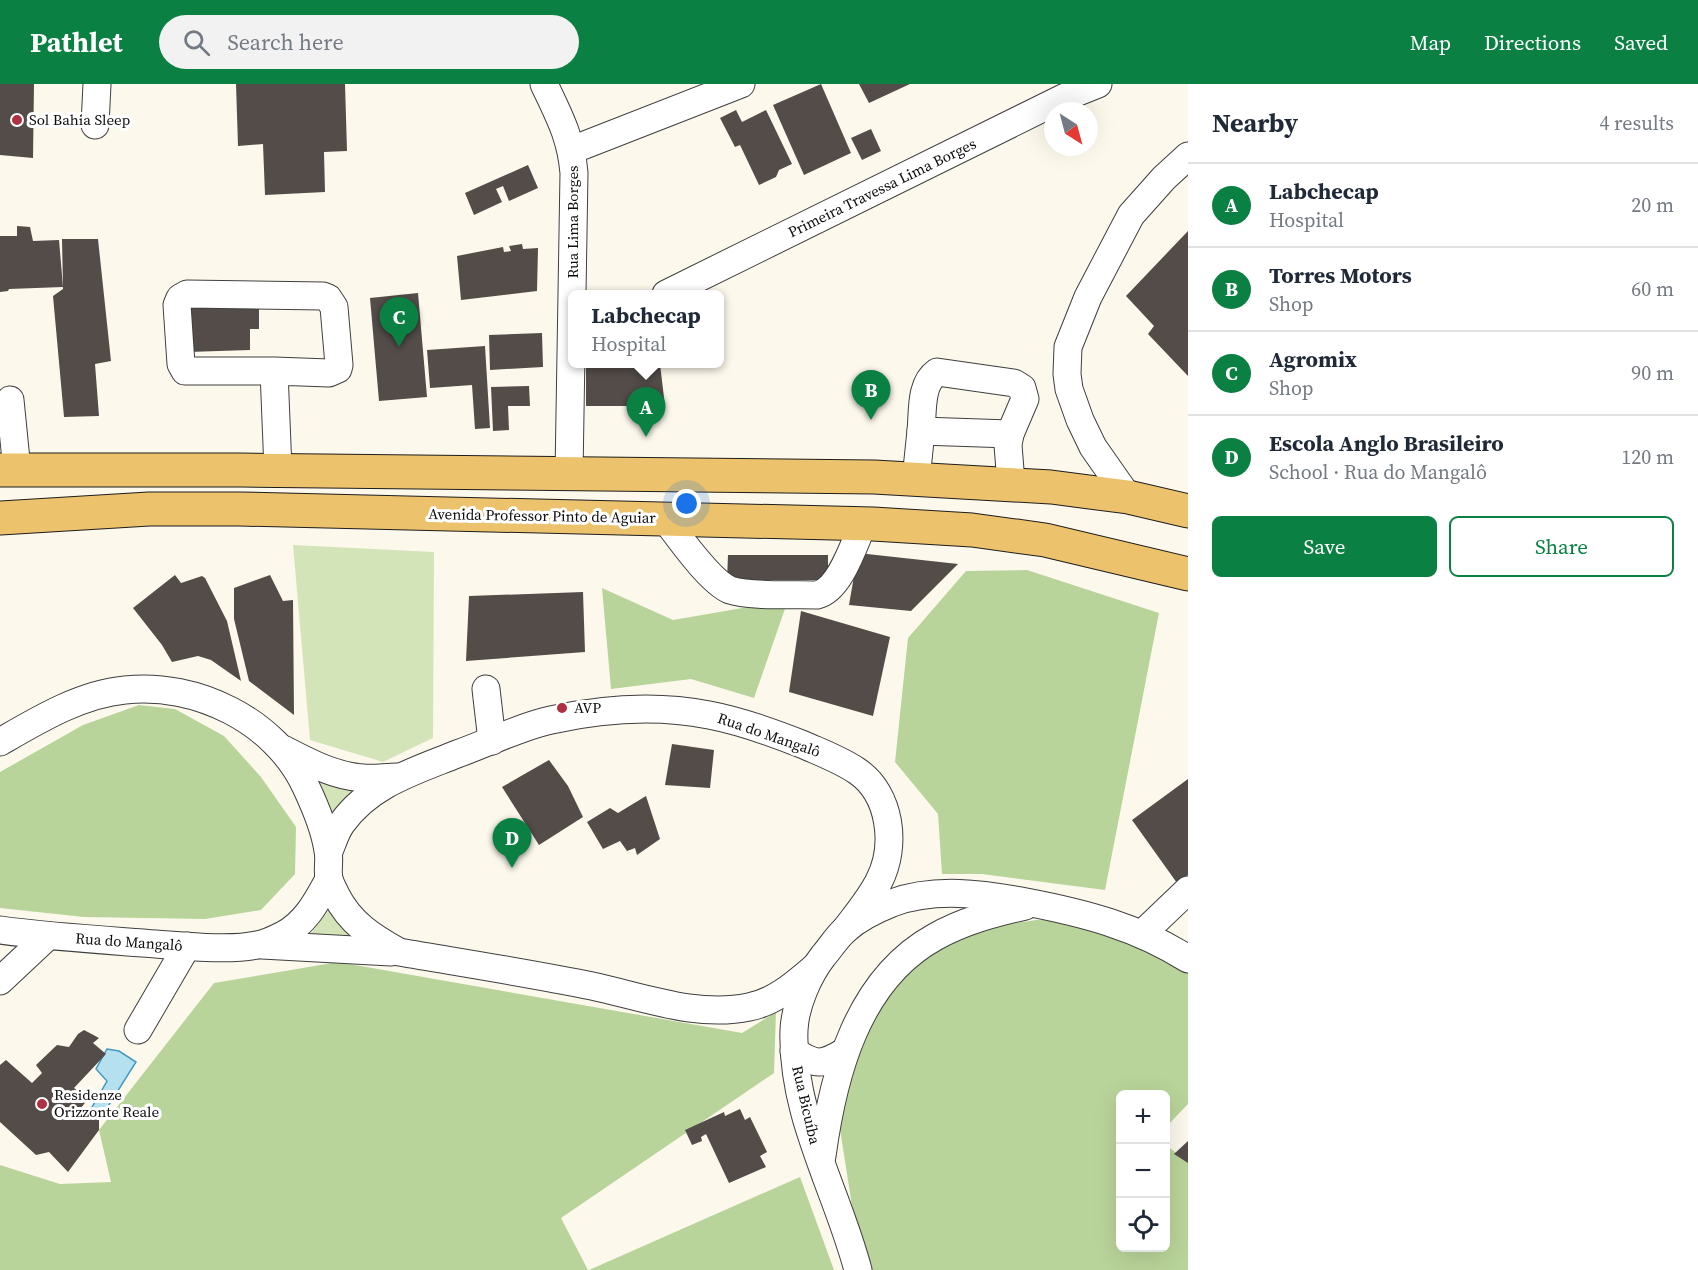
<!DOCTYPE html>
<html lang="en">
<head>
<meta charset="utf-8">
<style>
  body { margin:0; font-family:"Source Serif 4",serif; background:#f2f2f3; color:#1f2937 }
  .controls { position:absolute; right:18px; bottom:18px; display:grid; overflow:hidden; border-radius:9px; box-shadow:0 6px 24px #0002 }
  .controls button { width:54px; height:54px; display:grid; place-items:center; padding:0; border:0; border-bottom:2px solid #e0e1e3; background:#fff; color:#1f2937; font:30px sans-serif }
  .compass { position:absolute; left:1044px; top:18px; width:54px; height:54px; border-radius:50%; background:#fff; box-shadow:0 6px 24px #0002; rotate:144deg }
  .you { position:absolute; left:687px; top:420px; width:21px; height:21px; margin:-15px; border:4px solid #fff; border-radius:50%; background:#1a73e8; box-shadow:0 0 0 9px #1a73e833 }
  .badge { display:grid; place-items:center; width:39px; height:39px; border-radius:50%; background:#0b8043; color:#fff; font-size:20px; font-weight:700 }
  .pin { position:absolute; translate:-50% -50px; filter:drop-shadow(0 2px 3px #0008) }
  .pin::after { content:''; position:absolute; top:32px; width:21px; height:18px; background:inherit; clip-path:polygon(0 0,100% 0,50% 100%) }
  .popup { position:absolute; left:568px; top:206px; width:156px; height:78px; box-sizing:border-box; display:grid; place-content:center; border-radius:9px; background:#fff; filter:drop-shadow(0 2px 4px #0005); font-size:20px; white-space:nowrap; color:#747a83 }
  .popup b { font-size:22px; color:#1f2937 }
  .popup::after { content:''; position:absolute; left:50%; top:100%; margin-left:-12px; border:12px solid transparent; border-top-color:#fff }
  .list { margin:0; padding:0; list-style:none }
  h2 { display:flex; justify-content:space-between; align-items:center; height:78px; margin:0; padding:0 24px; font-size:26px }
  h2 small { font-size:20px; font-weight:400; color:#747a83 }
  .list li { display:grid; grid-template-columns:39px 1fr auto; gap:18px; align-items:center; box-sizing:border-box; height:84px; padding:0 24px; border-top:2px solid #e0e1e3 }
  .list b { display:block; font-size:22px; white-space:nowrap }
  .list p { margin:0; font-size:20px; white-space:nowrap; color:#747a83 }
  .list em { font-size:20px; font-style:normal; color:#747a83 }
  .actions { display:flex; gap:12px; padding:18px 24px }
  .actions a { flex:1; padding:14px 0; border:2px solid #0b8043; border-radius:9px; text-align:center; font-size:21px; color:#0b8043 }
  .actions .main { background:#0b8043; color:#fff }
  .icon { flex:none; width:33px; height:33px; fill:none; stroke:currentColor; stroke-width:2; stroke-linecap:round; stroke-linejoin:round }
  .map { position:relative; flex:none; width:1188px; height:1186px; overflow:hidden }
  header { display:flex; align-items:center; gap:36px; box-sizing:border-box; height:84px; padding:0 30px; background:#0b8043; color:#fff }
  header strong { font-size:28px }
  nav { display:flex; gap:33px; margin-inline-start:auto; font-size:21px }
  .search { width:420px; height:54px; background:#f2f2f3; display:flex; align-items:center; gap:15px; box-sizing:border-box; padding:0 21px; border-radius:33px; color:#747a83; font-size:22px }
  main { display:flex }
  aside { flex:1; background:#fff }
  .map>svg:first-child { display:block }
</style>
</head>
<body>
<header>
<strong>Pathlet</strong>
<div class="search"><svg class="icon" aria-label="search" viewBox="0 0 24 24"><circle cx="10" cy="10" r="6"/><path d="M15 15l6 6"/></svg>Search here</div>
<nav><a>Map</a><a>Directions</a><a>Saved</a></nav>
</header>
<main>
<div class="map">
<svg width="1188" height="1186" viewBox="0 0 1188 1186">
  <rect width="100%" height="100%" fill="#fdf8ec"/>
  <!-- green -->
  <g fill="#d4e4b9">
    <polygon points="293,461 434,468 433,654 383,678 310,656"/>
    <polygon points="319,693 360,703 330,731"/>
    <polygon points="333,821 349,852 309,852"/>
  </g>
  <!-- forest -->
  <g fill="#b9d49a">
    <polygon points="1027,486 1159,529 1105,806 982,790 942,790 938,730 895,678 908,554 966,487"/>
    <polygon points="602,504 673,536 788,516 754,614 691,595 611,605"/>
    <polygon points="139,621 175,625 224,652 261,693 296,743 295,790 261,826 205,835 84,833 0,824 0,688 83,641"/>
    <polygon points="1036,836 1132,838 1188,876 1188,1020 1166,1043 1166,1010 1120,1010 1120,1164 1166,1164 1166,1061 1188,1078 1188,1186 862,1186 837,1026 881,908 924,870 982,844"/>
    <polygon points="338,878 742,949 776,928 774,989 561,1134 588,1186 0,1186 0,1081 60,1100 111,1098 99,1046 214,899"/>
    <polygon points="800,1093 834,1186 589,1186"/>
  </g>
  <!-- water -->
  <polygon fill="#b5e0f0" stroke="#439ac1" stroke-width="1.5" points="107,965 119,967 136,978 102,1032 91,1025 107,997 96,985"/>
  <!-- building -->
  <g fill="#534c49">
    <polygon points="0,0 34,0 33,74 0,71"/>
    <polygon points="236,0 345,0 347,67 324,68 325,108 265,111 263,60 238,62"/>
    <polygon points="821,0 851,69 804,91 773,21"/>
    <polygon points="859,0 910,0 869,19"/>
    <polygon points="736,26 742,38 766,26 792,80 779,86 776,93 759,101 740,61 735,63 720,34"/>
    <polygon points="871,45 881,67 862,76 851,54"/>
    <polygon points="528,81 538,104 509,117 503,102 496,105 502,118 474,131 465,109"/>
    <polygon points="17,142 30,143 33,157 59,156 63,203 9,205 8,207 0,208 0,152 17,152"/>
    <polygon points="1188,147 1188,292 1148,250 1154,242 1126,212"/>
    <polygon points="62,155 98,155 111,277 95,280 99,332 64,333 53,212 63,205"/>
    <polygon points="522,160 523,165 538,164 537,207 461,216 457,172 503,163 504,168 511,167 509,162"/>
    <polygon points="418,209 427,313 379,317 370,214"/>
    <polygon points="186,213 259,214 259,245 250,245 250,266 188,268"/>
    <polygon points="542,249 543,283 490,286 489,251"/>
    <polygon points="485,262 490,344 475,345 472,301 430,304 427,266"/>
    <polygon points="586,280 660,280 665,322 586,322"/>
    <polygon points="529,302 530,322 508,322 509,346 493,347 491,303"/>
    <polygon points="858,469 958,480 911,527 849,521"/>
    <polygon points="728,471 828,471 828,496 727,496"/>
    <polygon points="175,491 181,499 202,492 205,494 227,537 241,597 211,576 198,572 172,578 162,561 133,524"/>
    <polygon points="270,491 283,517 293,516 294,631 249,597 234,535 234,504"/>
    <polygon points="583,508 585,568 466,577 469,512"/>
    <polygon points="801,527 890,553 873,632 789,608"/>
    <polygon points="672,660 714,666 710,704 665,701"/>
    <polygon points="549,676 568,702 583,733 539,761 502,703"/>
    <polygon points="1188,695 1188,791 1177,799 1132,736"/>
    <polygon points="646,712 660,755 637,771 635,764 627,767 620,757 603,765 587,738 610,724 618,729"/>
    <polygon points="84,946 99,954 93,959 106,970 74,1004 88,1015 81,1024 99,1035 99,1046 68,1088 49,1068 36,1071 0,1038 0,981 6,976 32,999 42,989 36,981 57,961 69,963 78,950"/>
    <polygon points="740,1025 745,1036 750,1033 767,1068 760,1072 766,1083 729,1099 706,1050 701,1053 702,1057 692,1061 685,1046 724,1028 725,1032"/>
    <polygon points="1188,1057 1188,1079 1174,1070"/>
  </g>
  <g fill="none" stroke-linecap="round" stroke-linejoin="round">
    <!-- minor casing -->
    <g stroke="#3f3f3f" stroke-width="29">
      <g id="minor">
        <path d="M544,0C559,32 571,53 574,89L569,390"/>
        <polyline points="95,41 97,0"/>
        <polyline points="572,66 741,0"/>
        <polyline points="666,210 1063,14 1098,0"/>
        <polyline points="274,287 185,287 181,280 177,221 180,214 187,210 323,212 328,214 334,223 339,281 338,285 329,289 274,287 278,386"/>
        <polyline points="10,316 17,386"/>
        <path d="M921,347C923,327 920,300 937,288L1014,299L1022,304L1025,315L1010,350"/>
        <polyline points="916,395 921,347 1010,350 1008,361 1011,399"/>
        <polyline points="1128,413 1093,363 1080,336 1069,305 1067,290 1068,263 1088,213 1131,131 1164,94 1188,72"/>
        <path d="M665,435C678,452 710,498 730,506C751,513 793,510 817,511C840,506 854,460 863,440"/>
        <polyline points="486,605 492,657"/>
        <path d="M0,658C38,636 81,610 125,606C196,598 276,637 306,703C315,722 325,746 328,767C330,776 327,786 329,795C330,800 334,806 336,811C350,839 372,853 399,868C463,879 528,889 592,902C643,913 697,934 749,923C775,918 795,900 815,883"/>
        <path d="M283,665C308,678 334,692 363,694C375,695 386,693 397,693"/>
        <path d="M329,767C333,758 336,747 342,739C370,700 415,687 457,670C488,659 519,643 551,636C601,625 658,621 709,631C741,637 774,649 804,661C822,669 841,676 857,687C891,710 897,762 879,797C870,815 857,830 845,846"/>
        <path d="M0,846C52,853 104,856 156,860C184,862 230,867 257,861C265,860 275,855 283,851C306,839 317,817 329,795"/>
        <polyline points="1142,850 1188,806"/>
        <polyline points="262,861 391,868"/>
        <polyline points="0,897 48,852"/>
        <polyline points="138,946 187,862"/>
        <path d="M794,967C816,982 822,981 844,968"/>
        <path d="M822,1072C833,991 857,896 935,853C963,837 994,829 1025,822"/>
        <path d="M858,1186C837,1106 791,1031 794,946C795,921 809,890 824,871C831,863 837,853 845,846C857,835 877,825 892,819C935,803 983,810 1026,818C1084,829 1138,843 1188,875"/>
      </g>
    </g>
    <!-- major casing -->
    <g stroke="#1d1d1d" stroke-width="35">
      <g id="major">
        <polyline points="0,386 241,386 874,393 1051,403 1128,413 1188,427"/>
        <polyline points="0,434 149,425 240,425 873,440 972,446 1045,456 1188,490"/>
      </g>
    </g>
    <!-- minor -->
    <use href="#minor" stroke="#fff" stroke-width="27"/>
    <!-- major -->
    <use href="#major" stroke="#ecc26d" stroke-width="33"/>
  </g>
  <!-- markers -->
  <g fill="#af3042" stroke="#fff" stroke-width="2">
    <circle cx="17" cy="36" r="6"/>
    <circle cx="562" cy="624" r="6"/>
    <circle cx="42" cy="1020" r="6"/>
  </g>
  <g text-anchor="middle" stroke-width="6" stroke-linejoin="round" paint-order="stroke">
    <!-- poi labels -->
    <g font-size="15" fill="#0c0c0c" stroke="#fff" text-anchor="start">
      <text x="29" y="41">Sol Bahia Sleep</text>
      <text x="574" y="629">AVP</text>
      <text x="54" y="1016">Residenze<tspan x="54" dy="17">Orizzonte Reale</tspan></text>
    </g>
    <!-- street labels -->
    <g font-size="15" fill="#0c0c0c" stroke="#fff">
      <text transform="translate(882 104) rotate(-26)" y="5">Primeira Travessa Lima Borges</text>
      <text transform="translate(573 138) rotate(-90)" y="5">Rua Lima Borges</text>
      <text transform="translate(542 432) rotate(1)" y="5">Avenida Professor Pinto de Aguiar</text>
      <text transform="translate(769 651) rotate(19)" y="5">Rua do Mangalô</text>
      <text transform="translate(129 858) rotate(4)" y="5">Rua do Mangalô</text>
      <text transform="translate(806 1021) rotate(77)" y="5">Rua Bicuíba</text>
    </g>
  </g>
</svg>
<div class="controls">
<button>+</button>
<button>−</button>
<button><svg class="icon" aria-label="locate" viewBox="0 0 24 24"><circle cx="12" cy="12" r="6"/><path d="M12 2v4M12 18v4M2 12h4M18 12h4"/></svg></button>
</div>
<svg class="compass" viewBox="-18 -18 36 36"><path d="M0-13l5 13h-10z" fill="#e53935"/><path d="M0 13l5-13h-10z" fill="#747a83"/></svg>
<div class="you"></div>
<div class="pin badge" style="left:646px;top:353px">A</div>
<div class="popup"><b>Labchecap</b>Hospital</div>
<div class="pin badge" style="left:871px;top:336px">B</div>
<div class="pin badge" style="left:399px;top:263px">C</div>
<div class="pin badge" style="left:512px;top:784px">D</div>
</div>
<aside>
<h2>Nearby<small>4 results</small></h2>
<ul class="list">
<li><span class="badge">A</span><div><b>Labchecap</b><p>Hospital</p></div><em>20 m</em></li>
<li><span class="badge">B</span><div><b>Torres Motors</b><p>Shop</p></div><em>60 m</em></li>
<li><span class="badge">C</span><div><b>Agromix</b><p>Shop</p></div><em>90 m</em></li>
<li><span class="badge">D</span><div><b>Escola Anglo Brasileiro</b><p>School · Rua do Mangalô</p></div><em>120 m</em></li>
</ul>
<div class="actions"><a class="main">Save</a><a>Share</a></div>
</aside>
</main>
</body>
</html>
